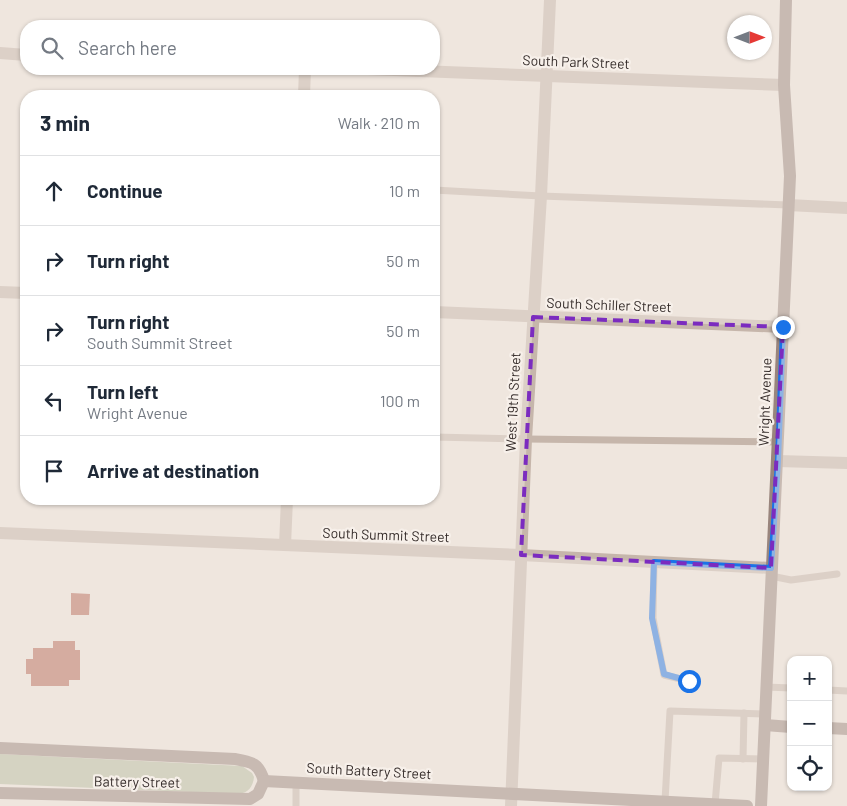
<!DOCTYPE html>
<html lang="en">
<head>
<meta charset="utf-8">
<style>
  body { margin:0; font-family:Barlow,sans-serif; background:#f6f6f7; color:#1f2937 }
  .controls { position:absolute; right:15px; bottom:15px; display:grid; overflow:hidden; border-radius:10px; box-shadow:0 1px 4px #0004 }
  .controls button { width:45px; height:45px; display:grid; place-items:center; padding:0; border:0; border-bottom:1px solid #e0e1e3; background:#fff; color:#1f2937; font:25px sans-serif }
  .compass { position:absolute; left:727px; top:15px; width:45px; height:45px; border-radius:50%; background:#fff; box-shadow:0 1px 4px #0004; rotate:90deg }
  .stop { position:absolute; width:15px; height:15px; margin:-11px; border:4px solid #1a73e8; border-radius:50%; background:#fff }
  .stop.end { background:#1a73e8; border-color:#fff; box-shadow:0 1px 5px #0008 }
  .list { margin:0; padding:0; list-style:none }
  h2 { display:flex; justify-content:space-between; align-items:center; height:65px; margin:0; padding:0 20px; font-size:21px }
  h2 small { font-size:16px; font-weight:400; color:#747a83 }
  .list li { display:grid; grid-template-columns:32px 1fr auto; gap:15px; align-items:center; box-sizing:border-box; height:70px; padding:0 20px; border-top:1px solid #e0e1e3 }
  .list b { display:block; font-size:19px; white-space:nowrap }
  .list p { margin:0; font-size:16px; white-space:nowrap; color:#747a83 }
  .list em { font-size:16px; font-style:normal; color:#747a83 }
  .icon { flex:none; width:28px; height:28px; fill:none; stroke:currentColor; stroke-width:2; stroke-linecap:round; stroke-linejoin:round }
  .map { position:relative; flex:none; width:847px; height:806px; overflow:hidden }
  .search { position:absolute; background:#fff; box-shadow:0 1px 4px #0004; left:20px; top:20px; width:420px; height:55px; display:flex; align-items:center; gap:12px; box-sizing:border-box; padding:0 18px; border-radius:20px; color:#747a83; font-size:19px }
  .panel { position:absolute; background:#fff; box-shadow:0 1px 4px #0004; left:20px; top:90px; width:420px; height:415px; border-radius:20px }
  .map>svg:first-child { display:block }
</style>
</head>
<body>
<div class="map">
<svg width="847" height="806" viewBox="0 0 847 806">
  <rect width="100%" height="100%" fill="#efe6de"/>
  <!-- green -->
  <path fill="#b5bca0" d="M0,754L242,766L252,773L254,777C253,786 249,793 238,794L0,784Z"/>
  <!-- building -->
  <g fill="#b66655">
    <polygon points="71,593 90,594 89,615 71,615"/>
    <polygon points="53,641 75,641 75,650 80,650 80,680 69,680 69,686 31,686 31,674 26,674 26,659 33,659 33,648 53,648"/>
  </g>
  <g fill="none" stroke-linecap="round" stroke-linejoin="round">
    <!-- lane -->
    <g stroke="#c6b6ab" stroke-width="7">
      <polyline points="434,190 541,196 788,205"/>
      <polyline points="434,437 526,439 778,442"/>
      <polyline points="654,562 653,618 664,675 689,681"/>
      <polyline points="771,576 791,580 837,574"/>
      <polyline points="766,687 791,688"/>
      <polyline points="828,690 847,691"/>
      <polyline points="743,759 744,713"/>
      <polyline points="665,801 670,711 765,714"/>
      <polyline points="715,804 719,758 763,759"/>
      <polyline points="296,806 296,783"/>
    </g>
    <!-- street -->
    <g stroke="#c6b6ab" stroke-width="12">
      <polyline points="0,53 26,55"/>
      <polyline points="368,69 784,85"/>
      <polyline points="304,96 305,69"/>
      <polyline points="788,205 847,208"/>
      <polyline points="0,292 26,293"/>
      <polyline points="434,312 783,327"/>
      <polyline points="778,461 847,463"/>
      <polyline points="0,533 521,555 771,568"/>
      <polyline points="285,545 287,499"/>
      <polyline points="511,806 526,439 541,196 550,0"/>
    </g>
    <!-- secondary -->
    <g stroke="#99857d" stroke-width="12">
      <polyline points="765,725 791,727"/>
      <polyline points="828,728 847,729"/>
      <path d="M0,748L235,759C252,762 259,763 264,781"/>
      <polyline points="264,781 747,806"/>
      <polyline points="0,793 250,799 258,794 264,781"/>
      <polyline points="761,806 790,176 784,85 786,0"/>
    </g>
  </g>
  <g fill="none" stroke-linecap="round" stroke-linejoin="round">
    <!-- route -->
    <polyline stroke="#1a73e8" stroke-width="6" points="689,681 664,674 652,618 654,562 771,568 778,461 783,327"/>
  </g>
  <!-- marked area -->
  <path d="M0 0H847V806H0ZM533,317L783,327L771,568L521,555Z" fill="#efe6de" fill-opacity=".55" fill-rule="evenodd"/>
  <path fill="none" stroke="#7b2cbf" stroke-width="4" stroke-dasharray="10 6" stroke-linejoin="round" d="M533,317L783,327L771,568L521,555Z"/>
  <g text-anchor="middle" stroke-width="4.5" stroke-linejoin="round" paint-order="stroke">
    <!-- street labels -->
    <g font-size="14" fill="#352c2a" stroke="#f7f0ea">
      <text transform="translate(576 62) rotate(2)" y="5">South Park Street</text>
      <text transform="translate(609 305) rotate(2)" y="5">South Schiller Street</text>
      <text transform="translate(513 402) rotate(-87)" y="5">West 19th Street</text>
      <text transform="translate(765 402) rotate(-88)" y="5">Wright Avenue</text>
      <text transform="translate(386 535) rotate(2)" y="5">South Summit Street</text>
      <text transform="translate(369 771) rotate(3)" y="5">South Battery Street</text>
      <text transform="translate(137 782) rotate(1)" y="5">Battery Street</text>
    </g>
  </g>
</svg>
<div class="controls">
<button>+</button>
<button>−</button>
<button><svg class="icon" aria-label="locate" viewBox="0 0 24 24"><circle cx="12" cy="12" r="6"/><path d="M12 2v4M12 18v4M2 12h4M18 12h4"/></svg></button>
</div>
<svg class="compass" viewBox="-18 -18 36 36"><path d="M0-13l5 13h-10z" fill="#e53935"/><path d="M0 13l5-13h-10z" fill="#747a83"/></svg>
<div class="stop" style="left:689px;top:681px"></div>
<div class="stop end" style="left:783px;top:327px"></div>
<div class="search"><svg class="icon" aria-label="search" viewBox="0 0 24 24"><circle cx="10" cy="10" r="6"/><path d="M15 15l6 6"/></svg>Search here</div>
<section class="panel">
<h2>3 min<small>Walk · 210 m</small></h2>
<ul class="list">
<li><svg class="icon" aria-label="ahead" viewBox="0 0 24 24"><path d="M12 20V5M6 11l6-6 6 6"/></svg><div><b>Continue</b></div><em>10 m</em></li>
<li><svg class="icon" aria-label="right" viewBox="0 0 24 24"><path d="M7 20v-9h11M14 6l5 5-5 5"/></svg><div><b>Turn right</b></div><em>50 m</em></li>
<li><svg class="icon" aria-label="right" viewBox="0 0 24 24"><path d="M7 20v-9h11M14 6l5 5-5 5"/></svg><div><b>Turn right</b><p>South Summit Street</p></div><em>50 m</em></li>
<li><svg class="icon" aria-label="left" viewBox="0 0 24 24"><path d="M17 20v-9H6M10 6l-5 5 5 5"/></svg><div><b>Turn left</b><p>Wright Avenue</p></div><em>100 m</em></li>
<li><svg class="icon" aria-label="arrive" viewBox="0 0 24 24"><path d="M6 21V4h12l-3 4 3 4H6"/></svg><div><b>Arrive at destination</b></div></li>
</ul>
</section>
</div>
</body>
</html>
